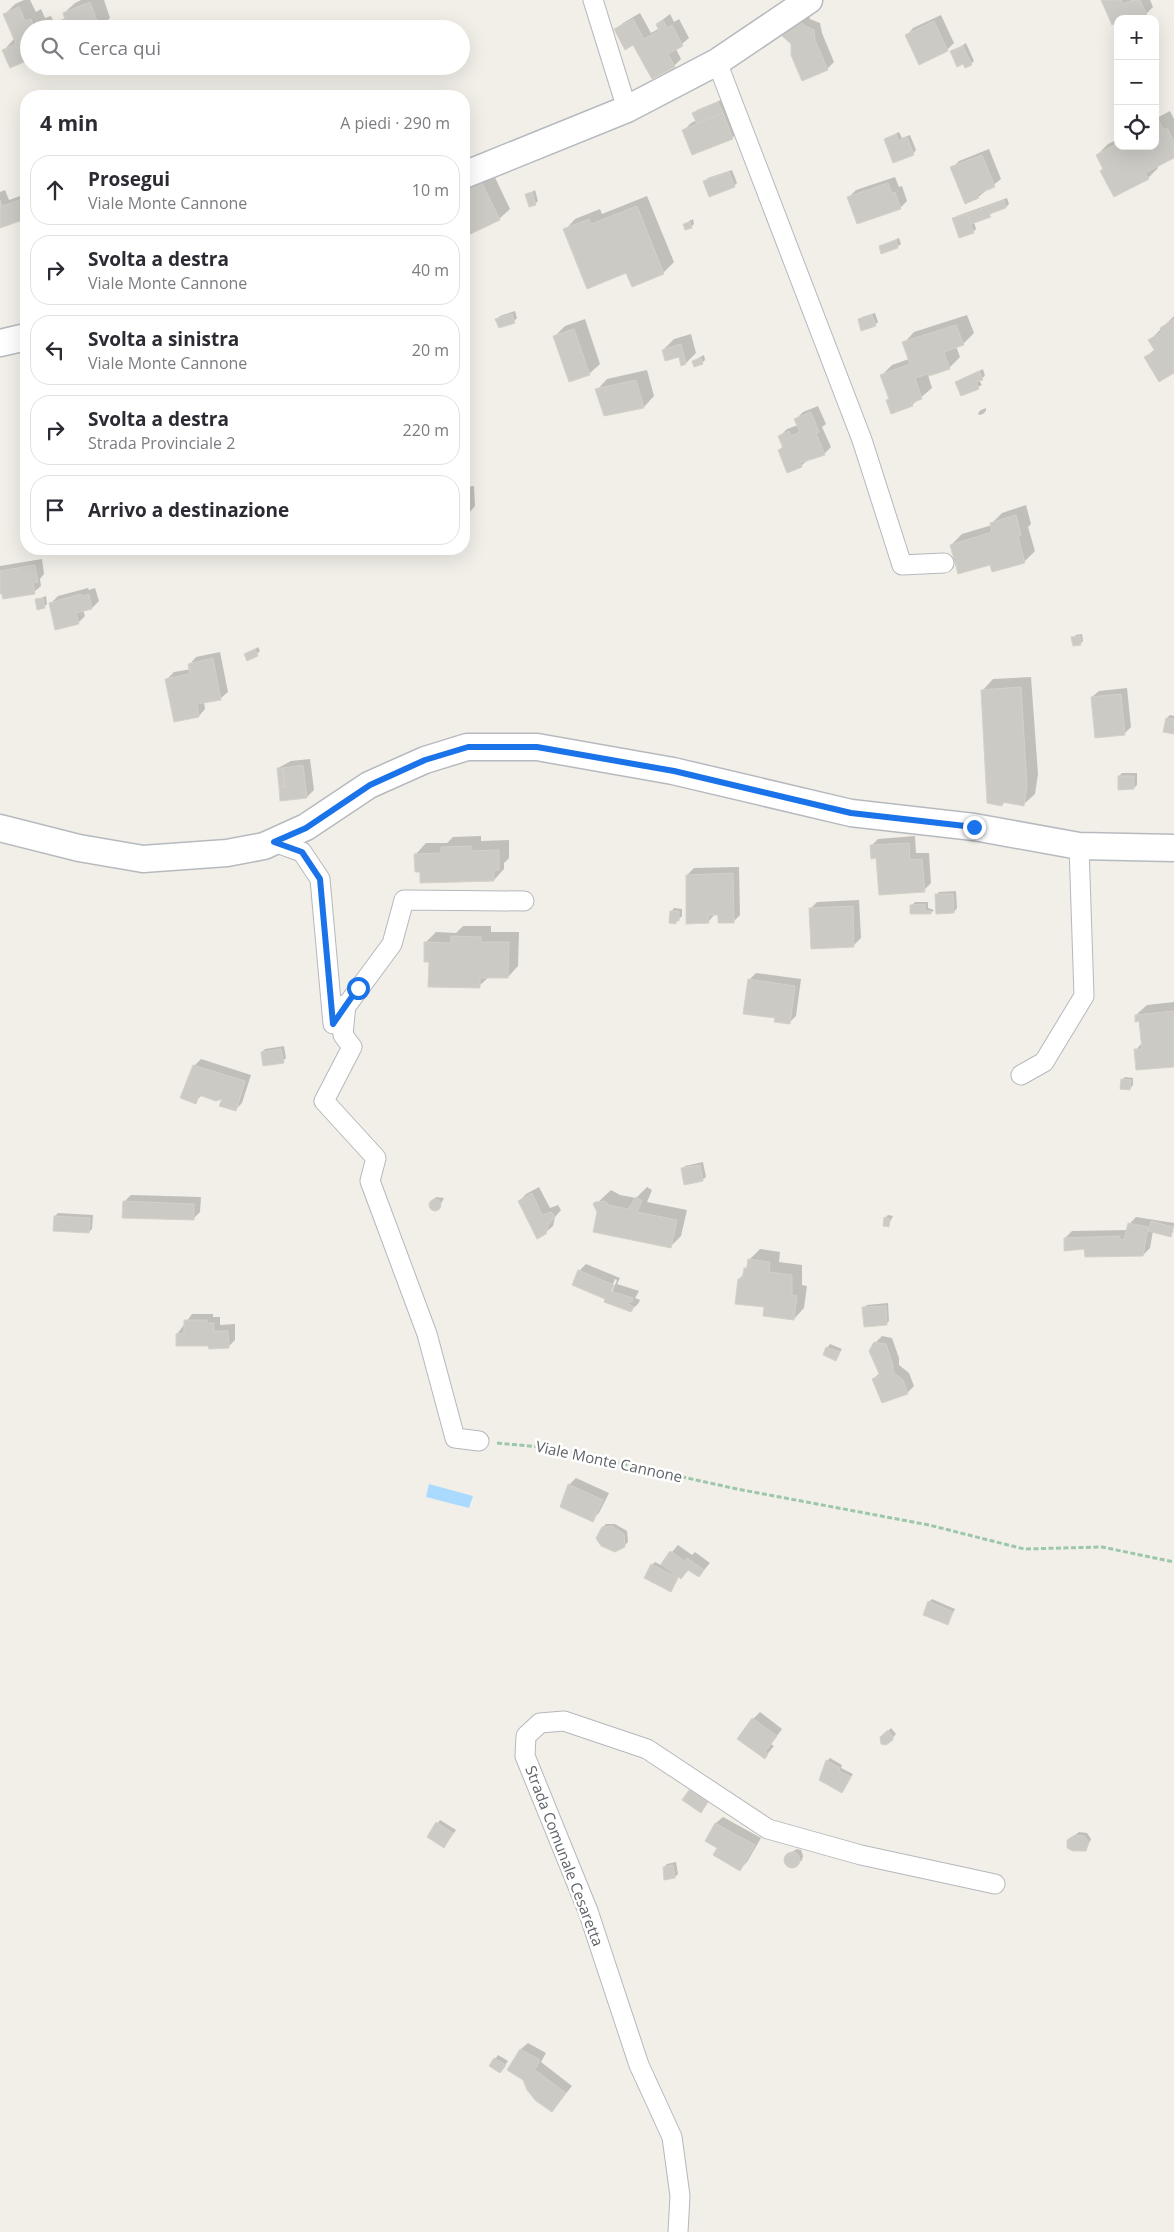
<!DOCTYPE html>
<html lang="it">
<head>
<meta charset="utf-8">
<style>
  body { margin:0; font-family:"Open Sans",sans-serif; background:#f2f2f3; color:#2b2b33 }
  .controls { position:absolute; right:15px; top:15px; display:grid; overflow:hidden; border-radius:10px; box-shadow:0 5px 20px #0002 }
  .controls button { width:45px; height:45px; display:grid; place-items:center; padding:0; border:0; border-bottom:1px solid #e1e1e2; background:#fff; color:#2b2b33; font:25px sans-serif }
  .stop { position:absolute; width:15px; height:15px; margin:-11px; border:4px solid #1a73e8; border-radius:50%; background:#fff }
  .stop.end { background:#1a73e8; border-color:#fff; box-shadow:0 1px 5px #0008 }
  .list { margin:0; padding:0; list-style:none }
  h2 { display:flex; justify-content:space-between; align-items:center; height:65px; margin:0; padding:0 20px; font-size:21px }
  h2 small { font-size:16px; font-weight:400; color:#7c7c81 }
  .list li { display:grid; grid-template-columns:32px 1fr auto; gap:15px; align-items:center; box-sizing:border-box; height:70px; margin:0 10px 10px; padding:0 10px; border:1px solid #e1e1e2; border-radius:20px }
  .list b { display:block; font-size:19px; white-space:nowrap }
  .list p { margin:0; font-size:16px; white-space:nowrap; color:#7c7c81 }
  .list em { font-size:16px; font-style:normal; color:#7c7c81 }
  .icon { flex:none; width:28px; height:28px; fill:none; stroke:currentColor; stroke-width:2; stroke-linecap:round; stroke-linejoin:round }
  .map { position:relative; flex:none; width:1174px; height:2232px; overflow:hidden }
  .search { position:absolute; background:#fff; box-shadow:0 5px 20px #0002; left:20px; top:20px; width:450px; height:55px; display:flex; align-items:center; gap:12px; box-sizing:border-box; padding:0 18px; border-radius:28px; color:#7c7c81; font-size:19px }
  .panel { position:absolute; background:#fff; box-shadow:0 5px 20px #0002; left:20px; top:90px; width:450px; height:465px; border-radius:20px }
  .map>svg:first-child { display:block }
</style>
</head>
<body>
<div class="map">
<svg width="1174" height="2232" viewBox="0 0 1174 2232">
  <rect width="100%" height="100%" fill="#f1efe8"/>
  <!-- water -->
  <polygon fill="#aadaff" points="429,1484 473,1496 469,1508 426,1497"/>
  <!-- shadow -->
  <g fill="#0003" fill-rule="evenodd">
    <polygon points="24,0 30,0 36,12 41,9 45,18 51,16 54,23 66,18 64,13 75,3 81,0 104,0 110,18 98,29 29,29 29,58 4,50 14,39 5,14 15,4"/>
    <polygon points="1102,0 1150,0 1153,7 1146,14"/>
    <polygon points="640,13 651,33 660,28 657,24 670,14 674,22 679,19 689,38 676,49 681,59 674,66 652,78 634,44 616,29 623,23"/>
    <polygon points="808,14 810,19 820,23 822,33 834,62 827,69 782,34"/>
    <polygon points="941,15 954,43 947,50 907,35 913,28"/>
    <polygon points="966,43 974,61 971,64 952,52"/>
    <polygon points="721,100 725,109 730,107 739,131 732,138 684,130 691,123 697,120 694,113 697,110"/>
    <polygon points="1170,111 1174,119 1174,156 1157,165 1158,168 1148,178 1101,171 1104,168 1097,155 1108,144 1118,139 1118,146 1155,146 1155,119"/>
    <polygon points="899,132 902,138 910,135 916,150 913,154 885,139"/>
    <polygon points="989,149 1001,179 978,197 952,168 959,161"/>
    <polygon points="490,167 510,209 499,219 464,236 464,176"/>
    <polygon points="732,170 737,183 734,186 705,182 708,178"/>
    <polygon points="895,177 899,187 902,186 907,201 900,208 849,197 856,190"/>
    <polygon points="5,190 9,200 26,194 26,217 0,227 0,192"/>
    <polygon points="535,190 538,201 535,204 527,195"/>
    <polygon points="647,196 674,262 663,273 627,272 565,230 575,219 600,209 602,214"/>
    <polygon points="1007,198 1009,204 1006,207 974,222 976,229 973,232 954,219 957,216"/>
    <polygon points="693,219 694,224 691,227 684,224"/>
    <polygon points="899,238 901,244 897,247 880,246"/>
    <polygon points="515,311 517,318 514,321 497,319 500,316"/>
    <polygon points="875,313 878,322 875,325 859,320 862,317"/>
    <polygon points="967,315 974,333 963,344 956,346 960,357 949,368 928,375 932,388 912,405 887,400 890,398 882,375 892,365 909,359 904,343 914,332"/>
    <polygon points="1174,316 1174,372 1146,357 1155,349 1150,340"/>
    <polygon points="585,319 600,364 589,374 554,337 565,326"/>
    <polygon points="691,334 696,353 686,363 680,355 663,350 674,339"/>
    <polygon points="704,355 705,360 702,363 693,361"/>
    <polygon points="983,369 985,376 979,380 982,385 961,395 956,382"/>
    <polygon points="647,370 654,396 644,407 605,415 597,390 607,379"/>
    <polygon points="818,406 826,424 822,427 831,447 824,454 809,459 801,466 779,450 784,445 780,436 787,429 798,425 796,419 803,412"/>
    <polygon points="986,408 986,411 983,414 979,415 978,413 981,410"/>
    <polygon points="474,486 475,506 469,513 464,513 464,487"/>
    <polygon points="1026,505 1031,524 1028,527 1035,551 1024,562 991,563 951,545 962,534 992,525 991,524 1002,513"/>
    <polygon points="42,559 44,574 40,579 41,586 34,592 0,593 0,566"/>
    <polygon points="88,588 89,590 95,588 99,601 92,608 83,610 85,616 78,623 51,603 58,596"/>
    <polygon points="46,596 47,604 44,607 36,600"/>
    <polygon points="1082,634 1083,641 1080,644 1073,638 1076,635"/>
    <polygon points="258,647 260,651 257,654 245,655"/>
    <polygon points="220,652 228,692 221,698 204,702 205,709 199,716 167,679 174,672 191,669 190,664 196,657"/>
    <polygon points="1031,677 1038,774 1035,794 1024,804 1005,802 1002,805 983,690 993,679"/>
    <polygon points="1127,688 1131,727 1124,734 1092,697 1099,691"/>
    <polygon points="1170,715 1174,716 1174,733 1167,718"/>
    <polygon points="310,759 314,790 307,797 278,768 291,761"/>
    <polygon points="1122,773 1137,773 1137,785 1134,788 1119,776"/>
    <polygon points="481,836 481,841 509,840 509,858 504,863 504,869 494,880 421,871 416,854 426,843 447,843 453,837"/>
    <polygon points="915,836 916,853 929,853 931,883 924,890 877,857 871,846 878,839"/>
    <polygon points="739,867 740,915 734,921 719,914 715,914 708,922 687,875 694,868"/>
    <polygon points="956,891 957,908 954,912 936,895 939,892"/>
    <polygon points="859,900 861,938 854,945 810,909 817,902"/>
    <polygon points="915,902 928,902 928,908 934,910 931,913 912,913 912,905"/>
    <polygon points="674,908 682,909 682,916 676,922 671,912"/>
    <polygon points="463,926 491,926 491,932 519,932 518,966 508,977 489,977 479,986 430,961 425,943 436,932 456,933"/>
    <polygon points="756,973 801,979 796,1016 789,1023 776,1017 749,980"/>
    <polygon points="1174,1002 1174,1065 1136,1050 1142,1043 1140,1020 1136,1015 1147,1005"/>
    <polygon points="284,1046 286,1058 283,1061 262,1052 265,1049"/>
    <polygon points="201,1059 251,1075 242,1103 235,1110 223,1098 202,1095 195,1102 194,1066"/>
    <polygon points="1125,1077 1133,1078 1133,1085 1130,1089 1122,1080"/>
    <polygon points="703,1162 706,1177 702,1180 682,1169 685,1166"/>
    <polygon points="539,1187 550,1208 558,1205 561,1210 555,1217 553,1226 545,1233 519,1201 526,1194"/>
    <polygon points="647,1187 652,1190 647,1202 687,1210 681,1236 671,1246 598,1212 595,1205 611,1190 620,1195 636,1198"/>
    <polygon points="131,1195 201,1197 200,1212 193,1219 124,1202"/>
    <polygon points="436,1197 444,1198 438,1209 431,1207 433,1200"/>
    <polygon points="58,1213 93,1215 92,1229 89,1232 55,1216"/>
    <polygon points="888,1215 893,1216 888,1226 885,1218"/>
    <polygon points="1136,1217 1174,1223 1173,1232 1170,1235 1153,1231 1150,1248 1143,1255 1085,1248 1065,1238 1072,1231 1128,1230 1129,1224"/>
    <polygon points="760,1249 780,1252 779,1262 802,1265 802,1285 807,1286 804,1308 794,1319 766,1306 739,1279 744,1274 749,1260"/>
    <path d="M586,1264L620,1278L617,1284L639,1291L635,1298L640,1300L638,1304L631,1310L607,1298L579,1271ZM615,1279L617,1280L612,1292H610Z"/>
    <polygon points="888,1303 889,1321 886,1324 864,1308 867,1305"/>
    <polygon points="192,1314 213,1314 213,1317 220,1317 220,1325 235,1324 235,1340 228,1347 210,1344 177,1334"/>
    <polygon points="882,1336 892,1338 899,1358 899,1365 909,1373 914,1386 907,1393 873,1379 880,1373 875,1343"/>
    <polygon points="830,1344 842,1349 836,1359 827,1348"/>
    <polygon points="576,1478 609,1493 599,1513 592,1520 569,1485"/>
    <polygon points="606,1524 615,1524 627,1531 628,1542 624,1546 603,1527"/>
    <polygon points="678,1545 692,1555 695,1552 710,1563 699,1576 689,1569 681,1578 679,1576 671,1590 652,1565 655,1562 661,1565"/>
    <polygon points="932,1599 955,1609 947,1623 929,1602"/>
    <polygon points="760,1712 782,1729 771,1744 774,1746 765,1757 753,1719"/>
    <polygon points="891,1728 896,1734 892,1739 881,1738"/>
    <polygon points="830,1758 842,1765 841,1768 853,1774 842,1791 827,1761"/>
    <polygon points="693,1787 710,1799 701,1812 684,1800"/>
    <polygon points="723,1817 761,1838 747,1862 740,1869 719,1847 707,1840 716,1823"/>
    <polygon points="440,1820 456,1830 447,1843 429,1836"/>
    <polygon points="1079,1832 1087,1833 1091,1839 1086,1850 1068,1841"/>
    <polygon points="797,1849 801,1850 803,1856 802,1860 794,1867 788,1865 785,1859 787,1855"/>
    <polygon points="676,1862 678,1874 675,1877 664,1867 667,1864"/>
    <polygon points="528,2043 546,2053 541,2062 572,2086 552,2111 524,2079 509,2070 521,2049"/>
    <polygon points="498,2055 508,2061 503,2068 490,2066"/>
  </g>
  <!-- building -->
  <g fill="#cccac5" stroke="#d6d1c6">
    <polygon points="1101,0 1121,0 1123,4 1133,0 1140,0 1147,15 1138,19 1118,19 1118,22 1112,25"/>
    <polygon points="90,2 100,29 52,29 66,23 63,13"/>
    <polygon points="19,7 25,21 31,19 34,28 40,26 41,29 29,29 29,60 10,68 2,50 16,44 3,14"/>
    <polygon points="633,19 644,39 659,31 656,24 663,20 667,28 672,25 683,46 668,54 675,67 652,79 633,45 625,50 614,29"/>
    <polygon points="801,20 803,25 814,30 815,40 828,70 802,81 791,55 791,44 780,34"/>
    <polygon points="934,21 948,51 919,65 905,35"/>
    <polygon points="963,46 972,65 965,68 963,64 957,67 950,51"/>
    <polygon points="718,102 723,113 697,124 692,113"/>
    <polygon points="723,113 733,139 692,155 682,130"/>
    <polygon points="1159,121 1164,130 1167,128 1174,141 1174,158 1145,173 1149,179 1114,197 1100,171 1103,169 1096,155 1118,143 1118,146 1155,146 1155,123"/>
    <polygon points="896,134 898,141 907,137 914,155 893,163 884,139"/>
    <polygon points="982,155 995,187 977,194 979,198 965,204 950,167"/>
    <polygon points="729,172 735,187 709,197 703,181"/>
    <polygon points="479,177 500,220 464,237 464,184"/>
    <polygon points="888,183 892,193 895,192 901,209 857,224 847,197"/>
    <polygon points="532,192 536,205 529,207 525,194"/>
    <polygon points="22,199 26,211 26,219 0,228 0,200 2,206"/>
    <polygon points="1004,200 1006,208 989,214 991,217 971,224 967,214"/>
    <polygon points="637,206 664,274 632,287 626,273 587,289 563,229 589,219 591,224"/>
    <polygon points="967,214 974,233 959,238 952,218"/>
    <polygon points="690,222 692,228 685,230 683,224"/>
    <polygon points="896,240 898,248 881,254 879,246"/>
    <polygon points="512,314 515,323 499,328 495,319"/>
    <polygon points="872,315 876,326 861,331 858,319"/>
    <polygon points="1174,319 1174,373 1159,382 1144,357 1155,351 1148,340 1162,332 1160,328"/>
    <polygon points="956,325 964,345 944,352 950,369 929,376 928,374 915,378 922,399 911,403 913,406 891,414 886,400 889,399 880,375 910,364 902,342"/>
    <polygon points="574,329 590,375 569,382 553,336"/>
    <polygon points="681,344 686,364 681,366 679,357 665,361 662,350"/>
    <polygon points="701,358 703,364 694,367 692,361"/>
    <polygon points="979,371 983,380 976,382 979,389 961,396 955,382"/>
    <polygon points="636,380 644,408 604,416 595,389"/>
    <polygon points="811,412 819,432 816,433 825,455 800,463 802,467 787,473 778,450 783,448 778,436 789,431 791,436 800,432 794,419"/>
    <polygon points="467,492 469,514 464,515 464,493"/>
    <polygon points="1016,515 1021,535 1018,536 1025,563 992,572 990,565 958,574 950,545 992,532 990,523"/>
    <polygon points="35,565 38,582 33,583 35,594 3,599 2,594 0,594 0,571"/>
    <polygon points="81,594 82,596 89,594 92,609 76,613 79,624 55,630 49,603"/>
    <polygon points="43,598 45,608 37,610 35,599"/>
    <polygon points="1080,636 1081,645 1073,646 1071,637"/>
    <polygon points="255,649 258,656 247,661 244,654"/>
    <polygon points="213,658 221,700 197,704 199,717 174,722 165,679 190,674 188,664"/>
    <polygon points="1021,687 1027,786 1024,806 1002,802 1002,806 987,803 981,690"/>
    <polygon points="1121,694 1125,735 1095,738 1091,697"/>
    <polygon points="1166,718 1174,719 1174,734 1163,732"/>
    <polygon points="303,765 307,798 280,801 279,787 285,786 283,768"/>
    <polygon points="277,768 283,768 285,786 279,787"/>
    <polygon points="1118,776 1134,776 1134,789 1118,790"/>
    <polygon points="909,843 910,860 922,859 925,892 879,895 876,858 871,859 870,845"/>
    <polygon points="471,846 471,851 499,850 499,870 494,870 494,881 420,883 420,872 415,872 414,854 441,853 441,847"/>
    <polygon points="733,873 734,923 718,923 718,915 708,915 709,923 686,924 686,875"/>
    <polygon points="935,894 953,894 954,913 936,914"/>
    <polygon points="925,904 925,911 931,911 931,914 910,914 910,905"/>
    <polygon points="853,906 854,947 811,949 809,908"/>
    <polygon points="670,911 679,911 679,921 676,921 676,924 669,923"/>
    <polygon points="451,936 481,937 481,942 509,942 508,978 480,978 480,988 428,987 429,962 424,962 424,942 451,943"/>
    <polygon points="748,979 795,986 790,1024 774,1022 775,1018 743,1014"/>
    <polygon points="1174,1011 1174,1067 1136,1070 1134,1049 1142,1049 1139,1021 1135,1022 1135,1015"/>
    <polygon points="281,1049 284,1063 263,1066 261,1052"/>
    <polygon points="193,1065 245,1081 236,1111 219,1106 222,1099 216,1101 199,1095 196,1104 180,1098"/>
    <polygon points="1121,1079 1131,1080 1130,1090 1120,1089"/>
    <polygon points="700,1165 703,1181 684,1185 681,1168"/>
    <polygon points="532,1193 542,1215 551,1212 555,1216 548,1226 546,1234 537,1239 518,1201"/>
    <polygon points="636,1197 642,1201 637,1212 677,1220 671,1248 593,1232 597,1212 593,1204 595,1202 605,1201 609,1205 628,1209"/>
    <circle cx="435" cy="1205" r="6"/>
    <polygon points="123,1201 194,1204 194,1220 122,1218"/>
    <polygon points="54,1216 90,1218 89,1233 53,1231"/>
    <polygon points="884,1217 890,1219 889,1227 883,1226"/>
    <polygon points="1151,1221 1173,1227 1171,1237 1148,1231"/>
    <polygon points="1128,1223 1148,1227 1143,1256 1085,1257 1084,1249 1064,1251 1064,1238 1119,1236 1120,1239 1124,1240"/>
    <polygon points="748,1259 770,1262 769,1272 792,1275 792,1295 797,1296 794,1320 763,1316 764,1307 735,1304 738,1279 742,1280 744,1268 747,1268"/>
    <polygon points="578,1270 614,1285 611,1291 633,1298 632,1302 629,1301 628,1304 634,1307 631,1312 604,1302 605,1299 572,1285"/>
    <polygon points="886,1306 887,1325 864,1327 862,1307"/>
    <polygon points="184,1320 207,1320 207,1323 214,1323 214,1331 228,1331 229,1348 209,1349 208,1346 176,1346 176,1334 184,1333"/>
    <polygon points="874,1342 886,1344 893,1365 893,1372 903,1380 908,1394 882,1403 872,1379 880,1376 869,1351"/>
    <polygon points="826,1347 840,1352 836,1361 823,1355"/>
    <polygon points="568,1484 603,1500 593,1522 560,1507"/>
    <polygon points="612,1526 624,1534 625,1547 615,1552 601,1546 596,1538 602,1527"/>
    <polygon points="670,1551 685,1561 687,1558 704,1570 699,1577 688,1570 681,1579 661,1564"/>
    <polygon points="651,1564 678,1578 671,1592 644,1578"/>
    <polygon points="928,1601 953,1612 948,1625 923,1615"/>
    <polygon points="752,1718 777,1736 765,1752 768,1754 765,1759 737,1739"/>
    <polygon points="888,1730 893,1737 893,1740 886,1745 881,1744 880,1737"/>
    <polygon points="826,1760 840,1768 839,1771 851,1777 842,1793 819,1780"/>
    <polygon points="689,1790 708,1802 701,1813 682,1800"/>
    <polygon points="436,1822 453,1833 444,1848 427,1837"/>
    <polygon points="715,1823 755,1845 740,1871 713,1855 717,1848 705,1841"/>
    <polygon points="1075,1835 1084,1836 1089,1842 1086,1851 1073,1851 1067,1848 1067,1840"/>
    <circle cx="792" cy="1860" r="8"/>
    <polygon points="673,1865 675,1878 664,1880 663,1867"/>
    <polygon points="520,2049 540,2060 535,2070 566,2093 552,2112 536,2101 527,2090 523,2080 507,2070"/>
    <polygon points="494,2058 506,2065 500,2073 489,2066"/>
  </g>
  <g fill="none" stroke-linecap="round" stroke-linejoin="round">
    <!-- street casing -->
    <g stroke="#b5b8bc" stroke-width="21">
      <g id="street">
        <polyline points="593,0 627,109"/>
        <polyline points="717,62 862,440 902,565 944,563"/>
        <polyline points="274,842 302,852 320,879 333,1024 392,944 404,900 524,901"/>
        <polyline points="346,1004 343,1035 352,1047 324,1101 376,1158 370,1181 427,1334 455,1438 479,1441"/>
        <polyline points="1021,1075 1044,1062 1084,996 1079,846"/>
        <polyline points="678,2232 680,2196 672,2137 639,2065 588,1911 525,1756 526,1736 540,1723 564,1721 647,1749 768,1829 861,1855 995,1884"/>
      </g>
    </g>
    <!-- secondary casing -->
    <g stroke="#b6babf" stroke-width="29">
      <g id="secondary">
        <polyline points="464,175 627,109 717,62 809,0"/>
        <polyline points="0,343 26,337"/>
        <polyline points="0,828 79,848 143,859 227,853 264,846 306,827 369,785 425,760 467,747 537,747 673,771 851,813 974,827 1079,846 1174,848"/>
      </g>
    </g>
    <!-- path -->
    <polyline stroke="#9cc7a9" stroke-width="3" stroke-dasharray="5 2.5" stroke-linecap="butt" points="497,1443 551,1448 737,1489 929,1525 1024,1549 1102,1547 1174,1562"/>
    <!-- street -->
    <use href="#street" stroke="#fff" stroke-width="19"/>
    <!-- secondary -->
    <use href="#secondary" stroke="#fff" stroke-width="26"/>
  </g>
  <g fill="none" stroke-linecap="round" stroke-linejoin="round">
    <!-- route -->
    <polyline stroke="#1a73e8" stroke-width="6" points="358,988 333,1024 320,879 302,852 274,842 306,828 370,785 425,760 468,747 537,747 674,771 851,813 974,827"/>
  </g>
  <g text-anchor="middle" stroke-width="5" stroke-linejoin="round" paint-order="stroke">
    <!-- street labels -->
    <g font-size="15" fill="#5f6368" stroke="#fff">
      <text transform="translate(609 1462) rotate(12)" y="5">Viale Monte Cannone</text>
      <text transform="translate(564 1856) rotate(69)" y="5">Strada Comunale Cesaretta</text>
    </g>
  </g>
</svg>
<div class="controls">
<button>+</button>
<button>−</button>
<button><svg class="icon" aria-label="locate" viewBox="0 0 24 24"><circle cx="12" cy="12" r="6"/><path d="M12 2v4M12 18v4M2 12h4M18 12h4"/></svg></button>
</div>
<div class="stop" style="left:358px;top:988px"></div>
<div class="stop end" style="left:974px;top:827px"></div>
<div class="search"><svg class="icon" aria-label="search" viewBox="0 0 24 24"><circle cx="10" cy="10" r="6"/><path d="M15 15l6 6"/></svg>Cerca qui</div>
<section class="panel">
<h2>4 min<small>A piedi · 290 m</small></h2>
<ul class="list">
<li><svg class="icon" aria-label="ahead" viewBox="0 0 24 24"><path d="M12 20V5M6 11l6-6 6 6"/></svg><div><b>Prosegui</b><p>Viale Monte Cannone</p></div><em>10 m</em></li>
<li><svg class="icon" aria-label="right" viewBox="0 0 24 24"><path d="M7 20v-9h11M14 6l5 5-5 5"/></svg><div><b>Svolta a destra</b><p>Viale Monte Cannone</p></div><em>40 m</em></li>
<li><svg class="icon" aria-label="left" viewBox="0 0 24 24"><path d="M17 20v-9H6M10 6l-5 5 5 5"/></svg><div><b>Svolta a sinistra</b><p>Viale Monte Cannone</p></div><em>20 m</em></li>
<li><svg class="icon" aria-label="right" viewBox="0 0 24 24"><path d="M7 20v-9h11M14 6l5 5-5 5"/></svg><div><b>Svolta a destra</b><p>Strada Provinciale 2</p></div><em>220 m</em></li>
<li><svg class="icon" aria-label="arrive" viewBox="0 0 24 24"><path d="M6 21V4h12l-3 4 3 4H6"/></svg><div><b>Arrivo a destinazione</b></div></li>
</ul>
</section>
</div>
</body>
</html>
